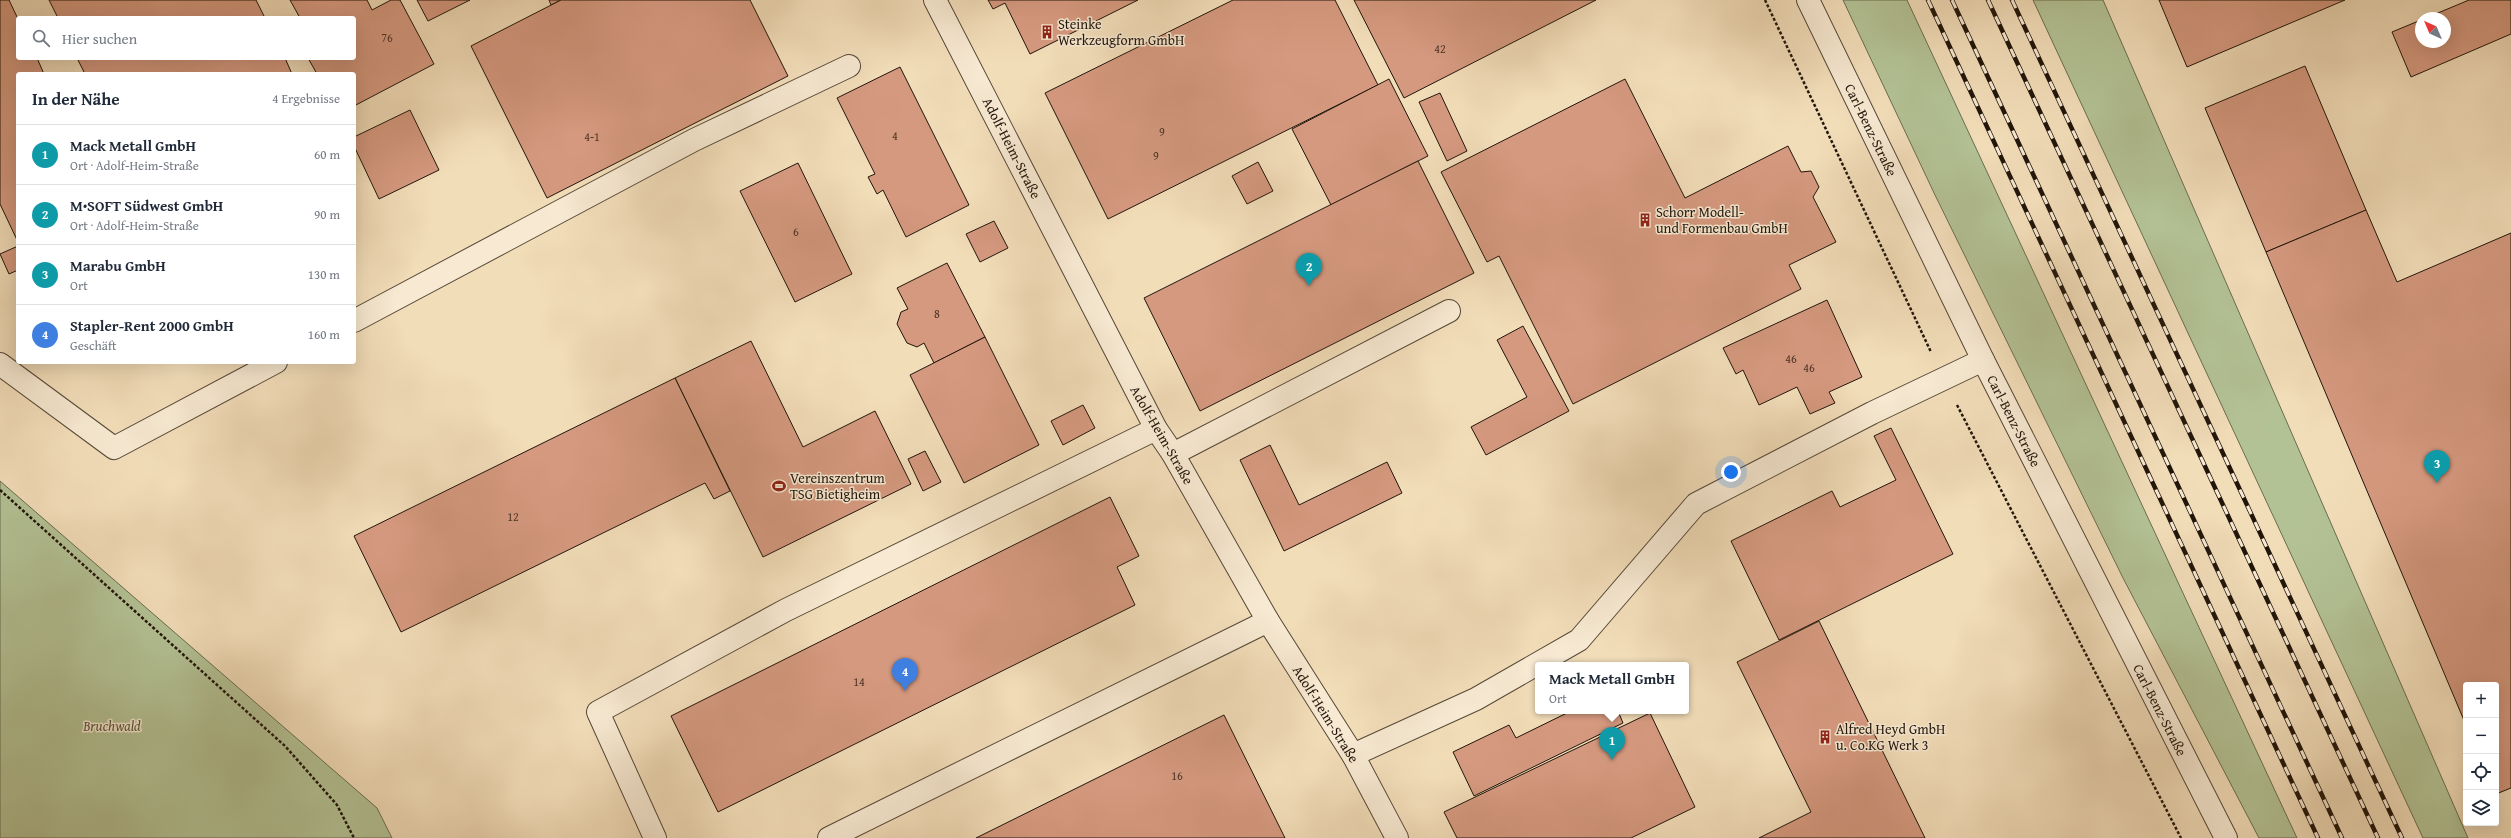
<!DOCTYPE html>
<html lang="de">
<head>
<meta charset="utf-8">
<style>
  body { margin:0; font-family:"Gentium Book Plus",serif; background:#f2f2f3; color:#1f2937 }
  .controls { position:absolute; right:12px; bottom:12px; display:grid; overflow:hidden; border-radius:4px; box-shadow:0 4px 16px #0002 }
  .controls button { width:36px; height:36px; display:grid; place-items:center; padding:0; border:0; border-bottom:1px solid #e0e1e3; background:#fff; color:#1f2937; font:20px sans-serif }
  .compass { position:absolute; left:2415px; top:12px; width:36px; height:36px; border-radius:50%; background:#fff; box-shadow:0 4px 16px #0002; rotate:316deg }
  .you { position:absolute; left:1731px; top:472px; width:14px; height:14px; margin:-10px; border:3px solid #fff; border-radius:50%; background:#1a73e8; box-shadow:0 0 0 6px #1a73e833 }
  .badge { display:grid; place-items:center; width:26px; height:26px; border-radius:50%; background:#8f2418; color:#fff; font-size:13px; font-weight:700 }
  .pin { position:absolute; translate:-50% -33px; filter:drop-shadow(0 1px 2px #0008) }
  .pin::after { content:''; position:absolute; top:21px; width:14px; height:12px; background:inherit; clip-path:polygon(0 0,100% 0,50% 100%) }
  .popup { position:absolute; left:1535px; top:662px; width:154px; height:52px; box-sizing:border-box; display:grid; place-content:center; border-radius:4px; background:#fff; filter:drop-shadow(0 1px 3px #0005); font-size:13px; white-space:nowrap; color:#747a83 }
  .popup b { font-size:15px; color:#1f2937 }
  .popup::after { content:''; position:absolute; left:50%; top:100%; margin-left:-8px; border:8px solid transparent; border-top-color:#fff }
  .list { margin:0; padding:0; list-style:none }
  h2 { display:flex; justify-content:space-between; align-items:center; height:52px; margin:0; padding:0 16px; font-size:17px }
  h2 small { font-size:13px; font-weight:400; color:#747a83 }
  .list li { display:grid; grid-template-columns:26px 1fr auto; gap:12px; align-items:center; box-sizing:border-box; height:60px; padding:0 16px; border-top:1px solid #e0e1e3 }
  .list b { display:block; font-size:15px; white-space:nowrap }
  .list p { margin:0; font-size:13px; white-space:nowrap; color:#747a83 }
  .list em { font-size:13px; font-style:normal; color:#747a83 }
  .icon { flex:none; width:22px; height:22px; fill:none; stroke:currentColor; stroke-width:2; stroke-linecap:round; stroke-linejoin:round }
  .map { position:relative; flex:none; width:2511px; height:838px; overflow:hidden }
  .search { position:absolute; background:#fff; box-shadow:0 4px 16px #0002; left:16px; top:16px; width:340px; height:44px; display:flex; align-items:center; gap:10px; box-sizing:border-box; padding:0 14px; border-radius:4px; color:#747a83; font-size:15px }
  .panel { position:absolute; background:#fff; box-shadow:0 4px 16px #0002; left:16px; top:72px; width:340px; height:292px; border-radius:4px }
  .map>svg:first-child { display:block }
</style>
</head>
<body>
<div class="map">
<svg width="2511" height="838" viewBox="0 0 2511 838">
  <rect width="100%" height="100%" fill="#f2ddb9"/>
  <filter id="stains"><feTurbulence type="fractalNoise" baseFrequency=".005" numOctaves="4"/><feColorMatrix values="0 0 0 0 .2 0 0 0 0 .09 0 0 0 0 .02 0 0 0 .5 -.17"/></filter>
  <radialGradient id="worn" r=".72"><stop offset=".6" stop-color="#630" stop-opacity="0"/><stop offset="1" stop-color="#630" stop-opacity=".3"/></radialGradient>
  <!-- green -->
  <g fill="#b3c295" stroke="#6a6c50">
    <polygon points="1843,0 1907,0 2297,838 2259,838 2123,578 1935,195"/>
    <polygon points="2033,0 2103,0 2468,838 2423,838"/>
    <polygon points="0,481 377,808 392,838 0,838"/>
  </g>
  <!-- building -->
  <g fill="#d5997f" stroke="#21150a">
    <polygon points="0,0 9,0 18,19 18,58 37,58 44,74 18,74 18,242 0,204"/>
    <polygon points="49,0 256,0 265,18 58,18"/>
    <polygon points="290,0 367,0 372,10 391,0 400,0 434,64 354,106 354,74 317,74 308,58 354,58 354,18 300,18"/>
    <polygon points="417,0 470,0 428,21"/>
    <polygon points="549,0 561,0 551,5"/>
    <polygon points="561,0 750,0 788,76 547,198 471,46"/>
    <polygon points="988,0 1138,0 1030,54 1005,3 993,9"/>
    <polygon points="1233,0 1335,0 1378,85 1108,219 1045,93"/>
    <polygon points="1354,0 1596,0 1404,98"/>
    <polygon points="2159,0 2345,0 2187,67"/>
    <polygon points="2469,0 2511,0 2511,34 2411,77 2392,32 2421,20 2421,42 2445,42 2445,18 2426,18"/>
    <polygon points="77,58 285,58 292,74 85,74"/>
    <polygon points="2305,66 2366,210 2266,252 2205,108"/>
    <polygon points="900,67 969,205 906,237 883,190 877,194 868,177 875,174 837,98"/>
    <polygon points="1389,79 1428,156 1331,205 1292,129"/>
    <polygon points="1625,79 1685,198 1788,146 1801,172 1811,171 1819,187 1813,197 1836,242 1789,265 1801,289 1573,404 1499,256 1487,262 1441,172"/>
    <polygon points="1440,93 1467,151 1447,161 1419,102"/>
    <polygon points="410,110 439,170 379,199 354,146 354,137"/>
    <polygon points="1418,161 1474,273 1200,411 1144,298"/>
    <polygon points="1258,162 1273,191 1247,204 1232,176"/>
    <polygon points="798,163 852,274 795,302 740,191"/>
    <polygon points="2366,210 2397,282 2511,233 2511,788 2496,794 2496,685 2466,685 2466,725 2266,252"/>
    <polygon points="994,221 1008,248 980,262 966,234"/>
    <polygon points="18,246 18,270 9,274 0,254"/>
    <polygon points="947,263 985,337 934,363 924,343 917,347 907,343 897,324 901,312 908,309 897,288"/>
    <polygon points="1827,300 1862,377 1829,392 1835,403 1810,414 1797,387 1759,405 1743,370 1736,374 1723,348"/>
    <polygon points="1523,326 1569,411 1486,455 1471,427 1527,397 1497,340"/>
    <polygon points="985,337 1039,445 964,483 910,375"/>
    <polygon points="751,341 803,447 875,411 911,484 763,557 675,378"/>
    <polygon points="675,378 730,491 714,499 705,483 401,632 354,536"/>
    <polygon points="1083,405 1095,428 1063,445 1051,421"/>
    <polygon points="1891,428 1953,554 1779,640 1731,541 1832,491 1840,507 1896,480 1874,436"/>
    <polygon points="1270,445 1299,505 1387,462 1402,493 1284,551 1240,460"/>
    <polygon points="925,451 941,482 923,491 908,459"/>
    <polygon points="1110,497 1139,556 1117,567 1135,605 718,812 671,716"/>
    <polygon points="1819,621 1925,838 1759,838 1811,812 1737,662"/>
    <polygon points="1571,711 1618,711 1623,723 1474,796 1453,752 1509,725 1516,738"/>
    <polygon points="1650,713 1695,807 1631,838 1457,838 1444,812"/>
    <polygon points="1224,715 1285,838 976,838"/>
  </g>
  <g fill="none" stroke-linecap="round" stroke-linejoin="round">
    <!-- minor casing -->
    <g stroke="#554736" stroke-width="24">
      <g id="minor">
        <polyline points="935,0 1156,429 1173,454 1268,621 1353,755 1397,838"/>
        <polyline points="1808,0 1983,360 2226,838"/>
        <polyline points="354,321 694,140 849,66"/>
        <polyline points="0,364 114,448 276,362"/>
        <polyline points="1173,454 1449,311"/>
        <polyline points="1353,755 1476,699 1579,640 1696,504 1872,413 1983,360"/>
        <polyline points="655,838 598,712 786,610 1156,429"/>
        <polyline points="829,838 1268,621"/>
      </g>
    </g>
    <!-- path -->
    <g stroke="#21150a" stroke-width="2.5" stroke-dasharray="3 2" stroke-linecap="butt">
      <polyline points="1765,0 1931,352"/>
      <polyline points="1957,405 2181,838"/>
      <polyline points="0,490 285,746 337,805 354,838"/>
    </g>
    <!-- minor -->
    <use href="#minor" stroke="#f7e9d2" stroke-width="22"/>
    <!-- rail casing -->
    <g stroke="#21150a" stroke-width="4.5">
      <g id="rail">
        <polyline points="1928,0 2318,838"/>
        <polyline points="1952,0 2342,838"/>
        <polyline points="1988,0 2378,838"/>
        <polyline points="2012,0 2402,838"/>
      </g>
    </g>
    <!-- rail -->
    <use href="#rail" stroke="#f7e9d2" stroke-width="3" stroke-dasharray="9" stroke-linecap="butt"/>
  </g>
  <!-- icons -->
  <defs>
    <g id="building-bare" transform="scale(1.08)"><path d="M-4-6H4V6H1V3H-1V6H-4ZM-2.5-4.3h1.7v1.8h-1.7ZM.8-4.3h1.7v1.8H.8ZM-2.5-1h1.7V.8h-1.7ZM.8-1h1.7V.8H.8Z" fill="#8f2418" stroke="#f7e9d2" stroke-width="2.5" paint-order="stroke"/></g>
    <g id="stadium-bare" transform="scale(1.08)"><path d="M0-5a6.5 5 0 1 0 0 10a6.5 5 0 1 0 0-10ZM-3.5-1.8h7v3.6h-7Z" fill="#8f2418" stroke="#f7e9d2" stroke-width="2.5" paint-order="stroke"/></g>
  </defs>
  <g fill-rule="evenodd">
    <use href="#building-bare" x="1047" y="32"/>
    <use href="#building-bare" x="1645" y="220"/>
    <use href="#stadium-bare" x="779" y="486"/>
    <use href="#building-bare" x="1825" y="737"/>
  </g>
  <g text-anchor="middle" stroke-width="3" stroke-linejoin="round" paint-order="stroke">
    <!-- number labels -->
    <g font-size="12" fill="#4e3627">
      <text x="387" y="42">76</text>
      <text x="1440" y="53">42</text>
      <text x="1162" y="136">9</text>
      <text x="895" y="140">4</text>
      <text x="592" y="141">4-1</text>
      <text x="1156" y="160">9</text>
      <text x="796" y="236">6</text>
      <text x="937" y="318">8</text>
      <text x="1791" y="363">46</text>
      <text x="1809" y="372">46</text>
      <text x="513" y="521">12</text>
      <text x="859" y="686">14</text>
      <text x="1177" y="780">16</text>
    </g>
    <!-- poi labels -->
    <g font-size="14" fill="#21150a" stroke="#f7e9d2" text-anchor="start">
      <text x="1058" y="29">Steinke<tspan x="1058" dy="16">Werkzeugform GmbH</tspan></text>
      <text x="1656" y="217">Schorr Modell-<tspan x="1656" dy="16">und Formenbau GmbH</tspan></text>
      <text x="790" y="483">Vereinszentrum<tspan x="790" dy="16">TSG Bietigheim</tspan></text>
      <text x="1836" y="734">Alfred Heyd GmbH<tspan x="1836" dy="16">u. Co.KG Werk 3</tspan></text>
    </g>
    <!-- street labels -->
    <g font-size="14" fill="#21150a" stroke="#f7e9d2">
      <text transform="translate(1871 130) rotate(64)" y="5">Carl-Benz-Straße</text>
      <text transform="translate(1012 148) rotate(63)" y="5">Adolf-Heim-Straße</text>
      <text transform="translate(2014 421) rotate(63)" y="5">Carl-Benz-Straße</text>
      <text transform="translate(1162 435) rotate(60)" y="5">Adolf-Heim-Straße</text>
      <text transform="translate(2160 710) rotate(63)" y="5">Carl-Benz-Straße</text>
      <text transform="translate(1326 714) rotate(58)" y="5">Adolf-Heim-Straße</text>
    </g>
    <!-- park labels -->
    <g font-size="14" font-style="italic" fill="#54523b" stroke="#f7e9d2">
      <text x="112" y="731">Bruchwald</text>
    </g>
  </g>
  <rect width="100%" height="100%" filter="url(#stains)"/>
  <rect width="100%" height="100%" fill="url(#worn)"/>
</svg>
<div class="controls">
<button>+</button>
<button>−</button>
<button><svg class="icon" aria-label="locate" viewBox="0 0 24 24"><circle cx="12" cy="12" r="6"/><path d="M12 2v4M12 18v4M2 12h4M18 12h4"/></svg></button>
<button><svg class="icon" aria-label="layers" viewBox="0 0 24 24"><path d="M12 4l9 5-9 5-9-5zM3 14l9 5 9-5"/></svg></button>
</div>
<svg class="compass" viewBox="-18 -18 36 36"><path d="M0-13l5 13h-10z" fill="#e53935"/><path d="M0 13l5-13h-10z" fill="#747a83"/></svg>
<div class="you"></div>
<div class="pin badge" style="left:1612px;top:760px;background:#0f9aa8">1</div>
<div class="popup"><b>Mack Metall GmbH</b>Ort</div>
<div class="pin badge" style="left:1309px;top:286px;background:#0f9aa8">2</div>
<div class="pin badge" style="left:2437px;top:483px;background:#0f9aa8">3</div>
<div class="pin badge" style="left:905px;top:691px;background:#3f7fe0">4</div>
<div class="search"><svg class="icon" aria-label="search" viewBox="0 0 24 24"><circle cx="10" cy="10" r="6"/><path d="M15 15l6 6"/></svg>Hier suchen</div>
<section class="panel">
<h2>In der Nähe<small>4 Ergebnisse</small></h2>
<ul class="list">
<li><span class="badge" style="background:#0f9aa8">1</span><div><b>Mack Metall GmbH</b><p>Ort · Adolf-Heim-Straße</p></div><em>60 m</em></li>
<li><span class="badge" style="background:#0f9aa8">2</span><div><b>M•SOFT Südwest GmbH</b><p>Ort · Adolf-Heim-Straße</p></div><em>90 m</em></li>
<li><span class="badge" style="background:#0f9aa8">3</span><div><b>Marabu GmbH</b><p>Ort</p></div><em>130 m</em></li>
<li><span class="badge" style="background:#3f7fe0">4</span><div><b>Stapler-Rent 2000 GmbH</b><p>Geschäft</p></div><em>160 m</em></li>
</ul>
</section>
</div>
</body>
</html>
